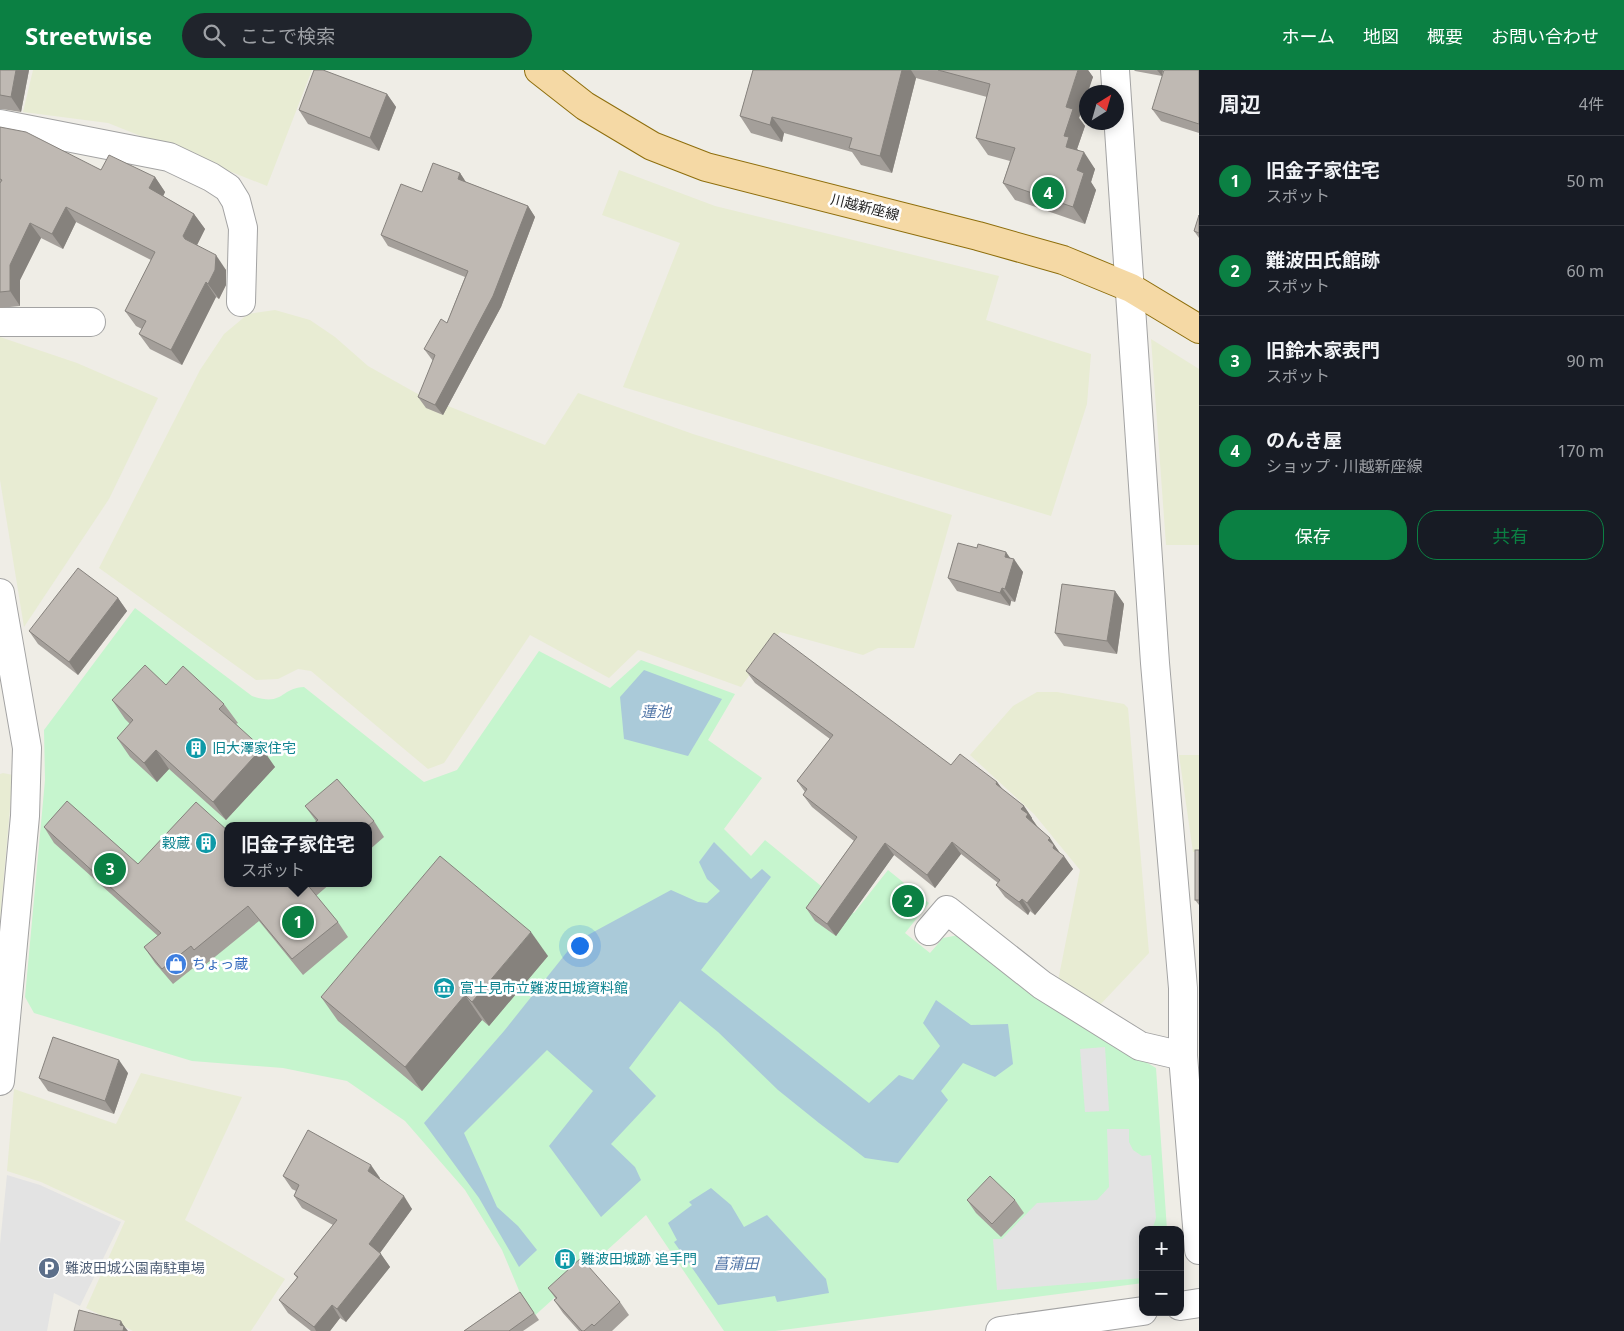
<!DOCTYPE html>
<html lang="ja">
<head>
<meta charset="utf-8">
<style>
  body { margin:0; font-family:"Noto Sans","Noto Sans JP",sans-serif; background:#20242c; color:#f1f3f6 }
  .controls { position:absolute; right:15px; bottom:15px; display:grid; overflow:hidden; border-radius:10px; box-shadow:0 2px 12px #0003 }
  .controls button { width:45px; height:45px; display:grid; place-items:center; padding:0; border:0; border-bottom:1px solid #363941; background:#171b24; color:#f1f3f6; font:25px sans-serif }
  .compass { position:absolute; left:1079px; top:15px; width:45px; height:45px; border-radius:50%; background:#171b24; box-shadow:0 2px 12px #0003; rotate:37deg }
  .you { position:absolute; left:579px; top:875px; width:18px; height:18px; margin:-12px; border:4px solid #fff; border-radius:50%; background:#1a73e8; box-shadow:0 0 0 8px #1a73e833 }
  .badge { display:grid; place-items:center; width:32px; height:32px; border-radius:50%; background:#0b8043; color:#fff; font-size:16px; font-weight:700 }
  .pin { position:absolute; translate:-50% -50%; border:2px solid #fff; box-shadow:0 1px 5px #0006 }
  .popup { position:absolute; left:224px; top:752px; width:148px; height:65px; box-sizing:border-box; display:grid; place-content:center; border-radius:10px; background:#171b24; filter:drop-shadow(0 1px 4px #0005); font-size:16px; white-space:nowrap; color:#9ea1a6 }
  .popup b { font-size:19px; color:#f1f3f6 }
  .popup::after { content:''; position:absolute; left:50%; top:100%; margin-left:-10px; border:10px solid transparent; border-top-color:#171b24 }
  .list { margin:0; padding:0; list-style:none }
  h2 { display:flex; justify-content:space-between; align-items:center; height:65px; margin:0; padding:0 20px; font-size:21px }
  h2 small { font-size:16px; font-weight:400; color:#9ea1a6 }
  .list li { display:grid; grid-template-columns:32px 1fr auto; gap:15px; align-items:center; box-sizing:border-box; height:90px; padding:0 20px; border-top:1px solid #363941 }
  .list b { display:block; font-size:19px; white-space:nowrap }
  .list p { margin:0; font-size:16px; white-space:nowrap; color:#9ea1a6 }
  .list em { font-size:16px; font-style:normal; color:#9ea1a6 }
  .actions { display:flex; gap:10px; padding:15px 20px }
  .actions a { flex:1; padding:11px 0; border:1px solid #0b8043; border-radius:20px; text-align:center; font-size:18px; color:#0b8043 }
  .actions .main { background:#0b8043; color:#fff }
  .icon { flex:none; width:28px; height:28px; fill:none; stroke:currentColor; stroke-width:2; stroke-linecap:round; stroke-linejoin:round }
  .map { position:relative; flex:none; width:1199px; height:1261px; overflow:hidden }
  header { display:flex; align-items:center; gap:30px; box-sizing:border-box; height:70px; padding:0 25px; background:#0b8043; color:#fff }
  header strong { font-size:24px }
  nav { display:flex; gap:28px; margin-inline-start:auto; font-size:18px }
  .search { width:350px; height:45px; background:#20242c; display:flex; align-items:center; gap:12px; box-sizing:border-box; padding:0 18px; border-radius:28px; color:#9ea1a6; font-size:19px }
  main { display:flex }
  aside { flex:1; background:#171b24 }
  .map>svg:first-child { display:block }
</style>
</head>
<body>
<header>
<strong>Streetwise</strong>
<div class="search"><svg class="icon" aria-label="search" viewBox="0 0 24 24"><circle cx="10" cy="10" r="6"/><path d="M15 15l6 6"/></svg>ここで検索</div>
<nav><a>ホーム</a><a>地図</a><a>概要</a><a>お問い合わせ</a></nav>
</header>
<main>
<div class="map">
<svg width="1199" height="1261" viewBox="0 0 1199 1261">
  <rect width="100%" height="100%" fill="#efede6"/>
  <!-- farmland -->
  <g fill="#e8ecd3">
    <polygon points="33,0 312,0 267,116 108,53 23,42"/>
    <polygon points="619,100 715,136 999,206 986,250 1091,284 1087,334 1051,446 623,317 680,173 602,145"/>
    <polygon points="275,240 310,250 335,267 368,296 416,323 545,375 578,323 693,364 952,445 914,578 878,578 863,585 780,562 741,617 638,580 609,608 530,565 444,693 428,699 311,601 298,599 278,609 256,610 99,498 200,300 224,264 248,244"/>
    <polygon points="0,267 77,293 158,328 109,429 24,557 0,410"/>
    <polygon points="1151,269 1199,299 1199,475 1166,475"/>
    <polygon points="1037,622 1057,622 1124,634 1128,638 1149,883 1098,937 1058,911 1080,800 1034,744 970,685 1013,636"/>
    <polygon points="1179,685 1199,685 1199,782 1193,782"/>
    <polygon points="3,703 13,705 0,850 0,704"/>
    <polygon points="141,1003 242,1027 185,1150 285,1209 251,1261 133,1261 86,1238 125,1151 41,1112 7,1101 14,1019 116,1054"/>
  </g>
  <!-- park -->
  <path fill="#c6f5ce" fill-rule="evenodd" d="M135,538L252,626C284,637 280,618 304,617L424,712L457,700L539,581L610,618L641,590L735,624L708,670L762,708L724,759L751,786L765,770L854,843L888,800L929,833L905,863L930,883L943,868L959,865L1035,926L1156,998L1167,1160H1143V1213L775,1261H724L646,1145L531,1249L502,1180L465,1120L405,1051L347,1011L283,998L192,991L34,943L25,927L45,710L44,660ZM228,756H368V813H228Z"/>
  <!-- parking -->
  <g fill="#e3e3e3">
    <polygon points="1105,977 1109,1041 1085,1042 1080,979"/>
    <polygon points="1107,1059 1129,1059 1129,1072 1133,1080 1142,1086 1151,1085 1156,1148 1152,1160 1143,1160 1143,1208 997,1220 993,1169 1002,1169 1037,1133 1097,1130 1109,1117"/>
    <polygon points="7,1105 40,1115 121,1152 80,1236 54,1223 47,1261 0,1261 0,1174"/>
  </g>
  <!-- water -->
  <g fill="#aacad9">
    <polygon points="644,600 722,629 688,686 624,669 620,627"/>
    <polygon points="714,772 751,809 762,799 771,807 701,900 869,1033 899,1005 913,1010 940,976 923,953 936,930 971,955 1008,954 1013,994 995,1007 963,993 941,1021 948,1030 898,1093 865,1088 819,1053 778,1020 718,962 680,931 629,998 656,1026 611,1074 635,1097 641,1110 601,1147 549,1076 593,1021 547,980 464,1063 497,1137 518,1156 537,1180 519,1197 479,1128 424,1053 504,961 575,872 671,820 698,832 707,833 720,821 707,809 699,792"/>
    <polygon points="711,1118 731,1135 744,1157 767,1145 826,1209 829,1223 777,1232 775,1226 718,1235 674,1172 677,1170 668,1153 692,1135 689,1132"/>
  </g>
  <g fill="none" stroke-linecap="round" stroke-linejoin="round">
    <!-- minor casing -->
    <g stroke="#a3a3a3" stroke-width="30">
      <g id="minor">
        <polyline points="1115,0 1155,593 1183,918 1183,986 1199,1180"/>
        <polyline points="0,54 169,87 211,107 228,118 236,131 243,158 241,232"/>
        <polyline points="0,252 91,252"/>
        <polyline points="0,523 27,678 25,746 0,1011"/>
        <polyline points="929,861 947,840 1042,915 1140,976 1183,986"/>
        <polyline points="1180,1236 1199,1233"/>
        <polyline points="1000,1261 1143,1241"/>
      </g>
    </g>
    <!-- major casing -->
    <g stroke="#8e6e0c" stroke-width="30">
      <polyline id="major" points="539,0 585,36 652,76 706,97 978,166 1063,190 1131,218 1199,259"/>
    </g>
    <!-- minor -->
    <use href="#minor" stroke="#fff" stroke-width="28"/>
    <!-- major -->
    <use href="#major" stroke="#f5d9a5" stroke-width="28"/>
  </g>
  <!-- wall -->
  <g fill="#a49f9a">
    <polygon points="0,0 29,0 21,42 2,39 0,39"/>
    <polygon points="753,0 1088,0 1093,7 1086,22 1086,26 1079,48 1085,56 1077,79 1095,99 1091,112 1096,120 1085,154 1015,130 1003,113 1010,91 988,85 976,68 987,27 916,8 892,103 861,95 852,82 784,63 782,72 751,63 740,46"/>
    <polygon points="1134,0 1163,0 1162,6 1135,1"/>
    <polygon points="1199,0 1199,63 1161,51 1152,39"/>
    <polygon points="387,24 396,37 379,81 308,54 299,40"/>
    <polygon points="0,57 101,100 155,107 165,122 163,126 194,144 205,159 197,175 226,200 226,215 219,229 216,227 182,295 150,279 139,264 142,259 136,256 125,241 151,190 76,152 63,179 41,168 20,210 20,236 0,238"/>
    <polygon points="460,103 466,112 528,136 535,147 501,237 443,345 426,338 418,327 433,291 424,279 447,253 465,207 388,176 381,165 422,122"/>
    <polygon points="1199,145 1199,168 1194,161"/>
    <polygon points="1010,488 1023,502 1015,532 1011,531 1010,536 957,521 948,508"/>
    <polygon points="1115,521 1124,534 1117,584 1064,576 1055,563"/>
    <polygon points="118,528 127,541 78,605 38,574 29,561"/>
    <polygon points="746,601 951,695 997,712 1003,720 1024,736 1032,748 1032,749 1037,756 1058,780 1060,783 1073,799 1035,845 1030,841 1028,845 1005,827 996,815 998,813 961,784 935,818 894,785 836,866 815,851 806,838 854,771 812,737 803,725 805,722 797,711 830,669 755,613"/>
    <polygon points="166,615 224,634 238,653 236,654 275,697 226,750 169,699 157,712 130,687 117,668 130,654 125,649 112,630"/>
    <polygon points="305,736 374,751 384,767 368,781 368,756 316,751"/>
    <polygon points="44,757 138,794 228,813 331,813 316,826 338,852 348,867 303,905 259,851 205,895 202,891 173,914 155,893 144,877 158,866 54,773"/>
    <polygon points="1199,780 1199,835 1195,830"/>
    <polygon points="548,886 489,956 482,950 422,1021 338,951 321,927"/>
    <polygon points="128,1003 114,1044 48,1021 39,1008"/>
    <polygon points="283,1106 380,1108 380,1109 412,1139 380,1183 390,1197 346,1252 340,1248 330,1261 311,1261 288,1243 279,1230 297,1208 294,1204 333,1155 302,1138 294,1126 296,1121 292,1119"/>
    <polygon points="967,1130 1015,1130 1024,1143 1001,1167 976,1143"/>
    <polygon points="548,1218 620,1232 629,1245 612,1261 579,1261 563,1243 554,1230 556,1229"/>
    <polygon points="520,1222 539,1250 523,1261 464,1261"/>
  </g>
  <!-- shaded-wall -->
  <g fill="#86827d">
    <polygon points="16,0 29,0 21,42 11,27"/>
    <polygon points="902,0 911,0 916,8 892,103 880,86"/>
    <polygon points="1078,0 1088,0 1093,7 1088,22 1086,22 1086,26 1079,48 1085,56 1077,79 1081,84 1066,77 1064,66 1066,37"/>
    <polygon points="1157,0 1163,0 1162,6"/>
    <polygon points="387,24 396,37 379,81 370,68"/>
    <polygon points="772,47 784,63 782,72 770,55"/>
    <polygon points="1084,82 1095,99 1091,112 1096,120 1085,154 1073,137 1077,100"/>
    <polygon points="460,103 467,114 458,109"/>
    <polygon points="155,107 165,122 160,133 149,118"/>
    <polygon points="528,136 535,147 501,237 443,345 435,335"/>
    <polygon points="66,137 76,152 63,179 52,164"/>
    <polygon points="194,144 205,159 194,181 183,166"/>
    <polygon points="30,153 41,168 20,210 20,236 10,221 10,195"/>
    <polygon points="216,185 226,200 226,215 219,229 208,214"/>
    <polygon points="206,212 216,227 182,295 171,280"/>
    <polygon points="1006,482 1013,492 1014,489 1023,502 1015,532 1005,519 1005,487"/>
    <polygon points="1002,518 1011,531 1010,536 1000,523"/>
    <polygon points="1115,521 1124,534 1117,584 1107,571"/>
    <polygon points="118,528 127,541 78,605 69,592"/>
    <polygon points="262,678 275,697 226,750 213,732"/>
    <polygon points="156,680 169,699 157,712 144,693"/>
    <polygon points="997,712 1006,724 996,714"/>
    <polygon points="1024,736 1032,748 1032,749 1037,756 1026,747 1021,739"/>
    <polygon points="1050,768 1063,788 1064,786 1073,799 1035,845 1027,833 1048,770"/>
    <polygon points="952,772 961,784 935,818 927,805"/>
    <polygon points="885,773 894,785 836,866 827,854"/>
    <polygon points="1022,829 1030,841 1028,845 1019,832"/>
    <polygon points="531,862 548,886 489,956 472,932"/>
    <polygon points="465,925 482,950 422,1021 405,997"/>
    <polygon points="119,990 128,1003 114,1044 105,1031"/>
    <polygon points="371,1095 380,1108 377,1113 368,1101"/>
    <polygon points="404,1126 412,1139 377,1187 369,1174"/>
    <polygon points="381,1184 390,1197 346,1252 337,1239"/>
    <polygon points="332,1235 340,1248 330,1261 316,1261 314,1257"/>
    <polygon points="121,1251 124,1256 128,1261 123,1261 120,1255"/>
  </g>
  <!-- building -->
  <g fill="#bfb9b3" stroke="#86827d">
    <polygon points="0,0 16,0 11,27 0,25"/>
    <polygon points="314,0 323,0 387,24 370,68 299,40"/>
    <polygon points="753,0 902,0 880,86 849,78 852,68 772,47 770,55 740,46"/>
    <polygon points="938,0 1078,0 1066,37 1073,39 1064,66 1069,67 1066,77 1084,82 1077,100 1084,103 1073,137 1003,113 1015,78 976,68 990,14"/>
    <polygon points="1164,0 1199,0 1199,54 1152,39"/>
    <polygon points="0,57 26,62 101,100 109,85 155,107 149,118 194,144 183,166 185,169 216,185 215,200 208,214 206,212 171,280 139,264 146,251 125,241 155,182 66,137 52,164 30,153 10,195 10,221 0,222 0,113 2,110 0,109"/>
    <polygon points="433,93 460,103 458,109 528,136 493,226 435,335 418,327 435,285 424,279 441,249 447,253 468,201 381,165 401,114 422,122"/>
    <polygon points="1199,145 1199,163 1194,161"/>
    <polygon points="958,473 977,478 978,474 1006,482 1005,487 1014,489 1005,519 1002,518 1000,523 948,508"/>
    <polygon points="78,498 118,528 69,592 29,561"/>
    <polygon points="1062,514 1115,521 1107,571 1055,563"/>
    <polygon points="774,563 951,695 960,684 997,712 996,714 1024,736 1021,739 1028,744 1026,747 1050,768 1048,770 1054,775 1053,778 1064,786 1027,833 1022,829 1019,832 996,815 1000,810 952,772 927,805 885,773 827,854 806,838 857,767 803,725 807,719 797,711 833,665 746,601"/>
    <polygon points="145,595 166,615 183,596 224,634 219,639 262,678 213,732 156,680 144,693 117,668 133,650 112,630"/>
    <polygon points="337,709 374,751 368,756 311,756 318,750 305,736"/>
    <polygon points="67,731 138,794 196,732 228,761 228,813 306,813 338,852 292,889 248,836 194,880 191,876 162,899 144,877 161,863 44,757"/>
    <rect x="1195" y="780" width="4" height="50"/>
    <polygon points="440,786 531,862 472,932 465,925 405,997 321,927"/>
    <polygon points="53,967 119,990 105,1031 39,1008"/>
    <polygon points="308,1060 371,1095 368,1101 404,1126 369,1174 381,1184 337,1239 332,1235 314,1257 279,1230 298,1207 294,1204 337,1150 294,1126 299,1115 283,1106"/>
    <polygon points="990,1106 1015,1130 992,1154 967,1130"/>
    <polygon points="581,1188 620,1232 594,1256 592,1254 584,1261 582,1261 554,1230 557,1228 548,1218"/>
    <polygon points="520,1222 534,1243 509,1261 464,1261"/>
    <polygon points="79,1240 121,1251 120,1255 124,1256 123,1261 74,1261"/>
  </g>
  <!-- icons -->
  <defs>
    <g id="building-disc" transform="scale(1.125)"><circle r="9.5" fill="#0f9aa8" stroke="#fff"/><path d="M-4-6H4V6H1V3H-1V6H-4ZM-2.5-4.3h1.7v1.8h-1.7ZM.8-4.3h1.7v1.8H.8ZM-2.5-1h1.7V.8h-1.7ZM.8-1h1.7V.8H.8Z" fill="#fff"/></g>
    <g id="shop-disc" transform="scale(1.125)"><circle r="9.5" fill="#3f7fe0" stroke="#fff"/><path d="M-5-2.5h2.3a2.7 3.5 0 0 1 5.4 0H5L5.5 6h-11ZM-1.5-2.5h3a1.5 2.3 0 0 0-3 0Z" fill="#fff"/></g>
    <g id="museum-disc" transform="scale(1.125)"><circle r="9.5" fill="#0f9aa8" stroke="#fff"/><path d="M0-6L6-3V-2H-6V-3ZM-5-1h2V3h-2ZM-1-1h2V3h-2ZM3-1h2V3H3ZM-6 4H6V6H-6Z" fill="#fff"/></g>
    <g id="parking-disc" transform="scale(1.125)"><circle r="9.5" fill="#5c6f8a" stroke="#fff"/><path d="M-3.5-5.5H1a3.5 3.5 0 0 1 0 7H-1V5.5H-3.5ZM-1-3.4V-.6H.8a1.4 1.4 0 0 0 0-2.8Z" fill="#fff"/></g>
  </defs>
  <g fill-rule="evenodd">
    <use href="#building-disc" x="196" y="678"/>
    <use href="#building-disc" x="206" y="773"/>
    <use href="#shop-disc" x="176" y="894"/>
    <use href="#museum-disc" x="444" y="918"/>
    <use href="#building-disc" x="565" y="1189"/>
    <use href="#parking-disc" x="49" y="1198"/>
  </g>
  <g text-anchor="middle" stroke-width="5" stroke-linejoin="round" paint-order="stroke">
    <!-- street labels -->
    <g font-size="14" fill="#1f1f1f" stroke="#fff">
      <text transform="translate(865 137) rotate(14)" y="5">川越新座線</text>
    </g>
    <!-- culture labels -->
    <g font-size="14" fill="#0d838f" stroke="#fff" text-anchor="start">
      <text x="212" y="683">旧大澤家住宅</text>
      <text x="190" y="778" text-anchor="end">穀蔵</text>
      <text x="460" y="923">富士見市立難波田城資料館</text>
      <text x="581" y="1194">難波田城跡 追手門</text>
    </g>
    <!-- shop labels -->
    <g font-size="14" fill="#366cbe" stroke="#fff" text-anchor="start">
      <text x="192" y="899">ちょっ蔵</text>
    </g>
    <!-- service labels -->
    <g font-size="14" fill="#4e5e75" stroke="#fff" text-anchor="start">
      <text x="65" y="1203">難波田城公園南駐車場</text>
    </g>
    <!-- water labels -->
    <g font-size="15" font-style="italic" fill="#5276a7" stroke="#fff">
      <text x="656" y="647">蓮池</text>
      <text x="736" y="1199">菖蒲田</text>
    </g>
  </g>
</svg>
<div class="controls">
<button>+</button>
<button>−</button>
</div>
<svg class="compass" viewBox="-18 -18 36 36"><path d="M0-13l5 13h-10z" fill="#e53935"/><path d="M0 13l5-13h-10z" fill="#9ea1a6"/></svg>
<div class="you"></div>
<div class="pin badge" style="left:298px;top:852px">1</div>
<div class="popup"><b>旧金子家住宅</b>スポット</div>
<div class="pin badge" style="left:908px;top:831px">2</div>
<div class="pin badge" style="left:110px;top:799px">3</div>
<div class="pin badge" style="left:1048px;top:123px">4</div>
</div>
<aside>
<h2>周辺<small>4件</small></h2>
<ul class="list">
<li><span class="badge">1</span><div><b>旧金子家住宅</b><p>スポット</p></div><em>50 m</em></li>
<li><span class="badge">2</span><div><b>難波田氏館跡</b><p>スポット</p></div><em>60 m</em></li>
<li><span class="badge">3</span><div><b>旧鈴木家表門</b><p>スポット</p></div><em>90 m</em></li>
<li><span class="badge">4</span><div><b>のんき屋</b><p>ショップ · 川越新座線</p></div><em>170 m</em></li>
</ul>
<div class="actions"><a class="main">保存</a><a>共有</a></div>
</aside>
</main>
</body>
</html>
